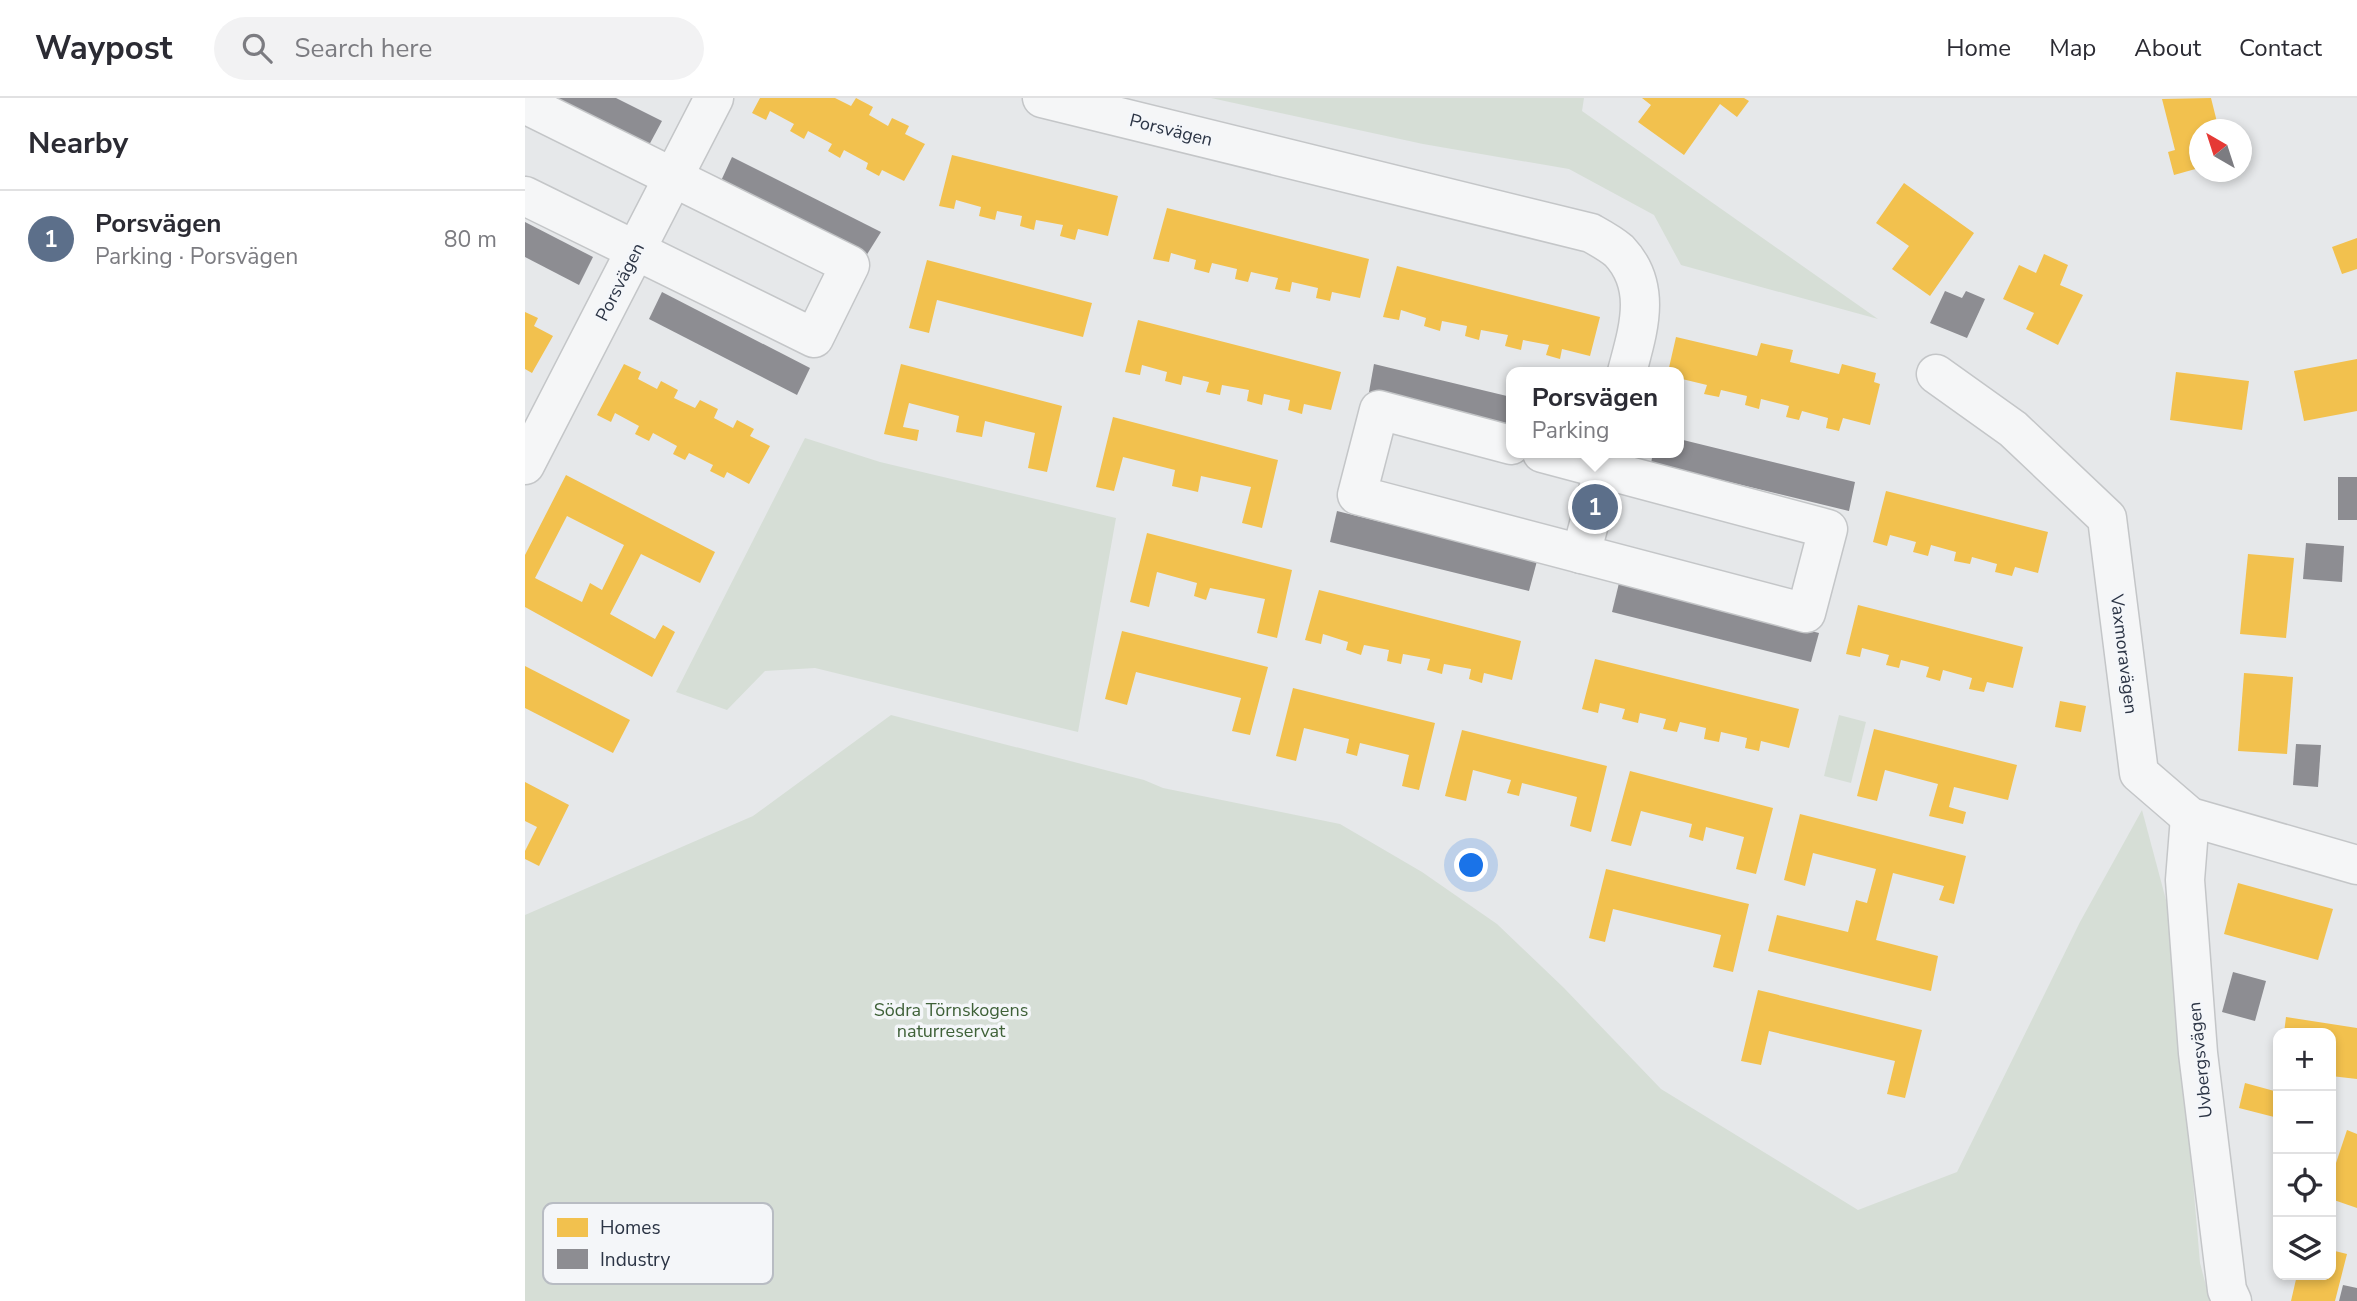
<!DOCTYPE html>
<html lang="en">
<head>
<meta charset="utf-8">
<style>
  body { margin:0; font-family:"Nunito Sans",sans-serif; background:#f2f2f3; color:#2b2b33 }
  .controls { position:absolute; right:21px; bottom:21px; display:grid; overflow:hidden; border-radius:14px; box-shadow:0 4px 10px #0003 }
  .controls button { width:63px; height:63px; display:grid; place-items:center; padding:0; border:0; border-bottom:2px solid #e1e1e2; background:#fff; color:#2b2b33; font:35px sans-serif }
  .compass { position:absolute; left:1664px; top:21px; width:63px; height:63px; border-radius:50%; background:#fff; box-shadow:0 4px 10px #0003; rotate:321deg }
  .you { position:absolute; left:947px; top:768px; width:24px; height:24px; margin:-18px; border:5px solid #fff; border-radius:50%; background:#1a73e8; box-shadow:0 0 0 10px #1a73e833 }
  .badge { display:grid; place-items:center; width:46px; height:46px; border-radius:50%; background:#6c737f; color:#fff; font-size:23px; font-weight:700 }
  .pin { position:absolute; translate:-50% -50%; border:4px solid #fff; box-shadow:0 2px 7px #0006 }
  .popup { position:absolute; left:981px; top:269px; width:178px; height:91px; box-sizing:border-box; display:grid; place-content:center; border-radius:14px; background:#fff; filter:drop-shadow(0 2px 5px #0005); font-size:23px; white-space:nowrap; color:#7c7c81 }
  .popup b { font-size:26px; color:#2b2b33 }
  .popup::after { content:''; position:absolute; left:50%; top:100%; margin-left:-14px; border:14px solid transparent; border-top-color:#fff }
  .list { margin:0; padding:0; list-style:none }
  h2 { display:flex; justify-content:space-between; align-items:center; height:91px; margin:0; padding:0 28px; font-size:30px }
  h2 small { font-size:23px; font-weight:400; color:#7c7c81 }
  .list li { display:grid; grid-template-columns:46px 1fr auto; gap:21px; align-items:center; box-sizing:border-box; height:98px; padding:0 28px; border-top:2px solid #e1e1e2 }
  .list b { display:block; font-size:26px; white-space:nowrap }
  .list p { margin:0; font-size:23px; white-space:nowrap; color:#7c7c81 }
  .list em { font-size:23px; font-style:normal; color:#7c7c81 }
  .icon { flex:none; width:38px; height:38px; fill:none; stroke:currentColor; stroke-width:2; stroke-linecap:round; stroke-linejoin:round }
  .map { position:relative; flex:none; width:1832px; height:1203px; overflow:hidden }
  header { display:flex; align-items:center; gap:42px; box-sizing:border-box; height:98px; padding:0 35px; background:#fff; border-bottom:2px solid #e1e1e2 }
  header strong { font-size:33px }
  nav { display:flex; gap:38px; margin-inline-start:auto; font-size:24px }
  .search { width:490px; height:63px; background:#f2f2f3; display:flex; align-items:center; gap:18px; box-sizing:border-box; padding:0 24px; border-radius:38px; color:#7c7c81; font-size:26px }
  main { display:flex }
  aside { flex:1; background:#fff }
  .map>svg:first-child { display:block }
</style>
</head>
<body>
<header>
<strong>Waypost</strong>
<div class="search"><svg class="icon" aria-label="search" viewBox="0 0 24 24"><circle cx="10" cy="10" r="6"/><path d="M15 15l6 6"/></svg>Search here</div>
<nav><a>Home</a><a>Map</a><a>About</a><a>Contact</a></nav>
</header>
<main>
<aside>
<h2>Nearby<small></small></h2>
<ul class="list">
<li><span class="badge" style="background:#5c6f8a">1</span><div><b>Porsvägen</b><p>Parking · Porsvägen</p></div><em>80 m</em></li>
</ul>
</aside>
<div class="map">
<svg width="1832" height="1203" viewBox="0 0 1832 1203">
  <rect width="100%" height="100%" fill="#e6e8ea"/>
  <!-- green -->
  <g fill="#d6ded6">
    <polygon points="686,0 1059,0 1057,13 1353,221 1156,167 1129,117 1044,71 898,46"/>
    <polygon points="280,340 355,364 591,420 553,634 290,570 240,573 202,612 151,594"/>
    <polygon points="366,617 619,682 638,690 815,726 897,774 972,826 1039,890 1136,991 1333,1112 1432,1074 1555,824 1617,712 1645,817 1675,1165 1685,1203 0,1203 0,817 228,718"/>
    <polygon points="1314,617 1341,624 1326,685 1299,678"/>
  </g>
  <!-- homes -->
  <g fill="#f2c14e" fill-rule="evenodd">
    <polygon points="235,0 310,0 326,8 331,0 348,9 344,17 363,28 367,20 384,28 380,36 400,46 379,83 357,72 354,78 341,71 343,65 319,52 315,60 303,53 307,46 283,33 279,41 265,33 269,26 245,13 241,22 227,15"/>
    <polygon points="1117,0 1219,0 1224,3 1212,19 1195,6 1159,57 1113,24 1126,7"/>
    <polygon points="1686,0 1694,32 1674,32 1674,70 1649,77 1643,54 1650,52 1637,1"/>
    <polygon points="427,57 593,98 583,138 553,131 550,142 535,138 538,127 511,122 509,132 495,128 497,118 472,113 470,122 454,118 456,109 431,102 429,111 414,108"/>
    <polygon points="1379,85 1449,135 1405,198 1367,171 1384,148 1351,125"/>
    <polygon points="642,110 844,161 835,200 807,194 805,203 791,200 793,190 767,184 765,194 750,191 753,180 726,174 723,184 710,181 712,171 687,165 684,175 669,171 671,162 646,155 644,164 628,161"/>
    <polygon points="1832,140 1832,171 1817,176 1807,149"/>
    <polygon points="1519,156 1543,167 1535,187 1558,197 1533,247 1501,231 1509,215 1478,201 1494,167 1511,175"/>
    <polygon points="402,162 567,205 558,239 412,202 404,235 384,230"/>
    <polygon points="872,168 1075,219 1065,258 1037,251 1035,261 1021,257 1024,247 998,242 996,252 980,248 983,237 956,232 954,242 940,238 942,228 917,223 915,233 899,228 901,220 876,212 874,222 858,219"/>
    <polygon points="0,214 13,220 9,228 28,238 7,275 0,271"/>
    <polygon points="613,222 816,274 806,312 779,306 777,316 763,312 765,302 739,296 737,307 722,303 724,292 697,287 695,297 681,294 684,284 658,278 656,287 640,283 642,274 617,267 615,277 600,274"/>
    <polygon points="1151,239 1232,258 1236,245 1268,252 1265,264 1314,276 1317,266 1351,275 1349,284 1355,286 1345,327 1318,320 1314,333 1301,330 1303,320 1277,313 1274,322 1261,319 1264,308 1236,301 1234,311 1220,307 1222,298 1196,292 1194,299 1179,296 1182,287 1157,281 1154,288 1154,274 1143,274"/>
    <polygon points="1832,261 1832,313 1779,323 1769,273"/>
    <polygon points="99,266 116,274 113,281 132,291 136,283 153,292 149,300 170,310 175,302 193,311 189,320 208,330 212,322 229,331 225,338 245,348 224,386 202,374 199,380 185,373 188,367 164,355 160,362 148,356 152,348 128,335 124,343 110,336 114,328 90,315 86,324 72,317"/>
    <polygon points="376,266 537,308 522,374 503,370 510,335 460,323 457,339 431,334 434,318 384,305 378,329 394,332 392,343 359,336"/>
    <polygon points="1651,274 1724,283 1717,332 1645,322"/>
    <polygon points="588,319 753,362 737,430 717,425 726,389 676,378 673,394 647,388 650,372 598,359 589,393 571,389"/>
    <path d="M41,377L190,454L175,485L116,456L85,516L130,541L138,527L150,534L127,579L0,509V457ZM42,418L99,447L77,492L65,485L57,504L10,480Z"/>
    <polygon points="1361,393 1523,434 1513,475 1490,469 1487,478 1470,474 1472,466 1447,459 1445,466 1429,463 1431,454 1406,447 1403,458 1388,454 1391,444 1365,437 1362,448 1348,444"/>
    <polygon points="622,435 767,472 752,540 732,535 740,501 685,490 681,502 669,498 672,485 632,474 624,509 605,504"/>
    <polygon points="1723,456 1769,460 1761,540 1715,536"/>
    <polygon points="794,492 996,543 987,582 959,575 957,585 944,581 946,571 919,566 917,576 902,572 905,561 878,556 876,566 862,563 864,552 839,547 836,557 821,552 823,544 798,536 796,546 780,542"/>
    <polygon points="1333,507 1498,549 1488,590 1462,584 1459,594 1444,591 1447,580 1418,572 1415,583 1401,579 1404,569 1376,562 1374,570 1361,567 1364,557 1337,550 1335,559 1321,556"/>
    <polygon points="597,533 743,569 725,637 707,633 716,600 611,574 602,607 580,601"/>
    <polygon points="1070,561 1274,611 1264,650 1236,643 1234,653 1220,650 1222,640 1196,634 1194,644 1179,641 1181,630 1155,624 1152,634 1138,631 1141,621 1115,615 1113,625 1097,621 1100,611 1075,605 1073,615 1057,611"/>
    <polygon points="0,568 105,622 88,655 0,610"/>
    <polygon points="1719,575 1768,579 1762,656 1713,653"/>
    <polygon points="768,590 910,625 894,692 877,688 884,657 835,645 832,658 821,655 824,641 779,630 771,663 751,658"/>
    <polygon points="1535,603 1561,608 1556,634 1530,629"/>
    <polygon points="1349,631 1492,667 1483,702 1429,689 1424,709 1441,714 1438,726 1404,718 1413,686 1360,672 1352,703 1332,698"/>
    <polygon points="937,632 1082,668 1066,734 1045,728 1052,699 997,685 994,698 982,695 986,682 948,672 941,703 920,698"/>
    <polygon points="1105,673 1248,710 1231,776 1211,771 1219,739 1181,729 1178,743 1164,739 1167,726 1116,713 1106,748 1086,743"/>
    <polygon points="0,684 44,707 14,768 0,761 0,753 12,729 0,723"/>
    <polygon points="1275,716 1441,758 1429,806 1414,802 1419,788 1368,775 1351,842 1413,858 1406,893 1243,853 1252,817 1323,834 1331,802 1342,805 1351,771 1288,755 1280,788 1259,782"/>
    <polygon points="1081,771 1224,806 1208,874 1188,869 1196,837 1088,811 1080,844 1064,840"/>
    <polygon points="1713,785 1808,811 1793,862 1699,836"/>
    <polygon points="1233,892 1397,932 1380,1000 1362,996 1370,963 1244,933 1236,967 1216,963"/>
    <polygon points="1761,919 1832,930 1832,981 1806,978 1806,935 1759,935"/>
    <polygon points="1720,985 1753,994 1753,1020 1714,1010"/>
    <polygon points="1822,1032 1832,1036 1832,1110 1806,1101 1806,1080"/>
    <polygon points="1806,1152 1822,1156 1810,1203 1766,1203 1772,1177 1806,1177"/>
  </g>
  <!-- industry -->
  <g fill="#8d8d92">
    <polygon points="26,0 91,0 137,23 123,49"/>
    <polygon points="207,59 356,134 341,158 195,85"/>
    <polygon points="0,124 68,159 54,187 0,159"/>
    <polygon points="1420,193 1437,200 1441,193 1460,201 1442,240 1405,225"/>
    <polygon points="137,194 285,270 272,297 124,221"/>
    <polygon points="849,266 986,299 986,330 844,294"/>
    <polygon points="1154,341 1330,384 1324,413 1126,365 1128,355 1154,355"/>
    <rect x="1813" y="379" width="19" height="43"/>
    <polygon points="812,413 1012,463 1004,493 805,444"/>
    <polygon points="1781,445 1819,448 1817,484 1778,481"/>
    <polygon points="1094,485 1294,535 1286,564 1087,514"/>
    <polygon points="1771,646 1796,647 1793,689 1768,687"/>
    <polygon points="1708,874 1741,883 1730,923 1697,914"/>
    <polygon points="1818,1187 1832,1190 1832,1203 1814,1203"/>
  </g>
  <g fill="none" stroke-linecap="round" stroke-linejoin="round">
    <!-- minor casing -->
    <g stroke="#c4c6c8" stroke-width="41">
      <g id="minor">
        <path d="M517,0L1066,135C1075,140 1086,146 1094,153C1128,189 1113,232 1102,274"/>
        <polyline points="0,6 325,167 289,240 0,98"/>
        <polyline points="1411,276 1488,331 1582,420 1614,675 1665,719 1832,767"/>
        <polyline points="986,347 854,312 832,397 1281,515 1303,431 1017,355"/>
        <polyline points="0,367 189,0"/>
        <polyline points="1056,456 1083,355"/>
        <polyline points="1665,719 1660,782 1673,955 1702,1192 1707,1203"/>
      </g>
    </g>
    <!-- minor -->
    <use href="#minor" stroke="#f5f6f7" stroke-width="38"/>
  </g>
  <g text-anchor="middle" stroke-width="7" stroke-linejoin="round" paint-order="stroke">
    <!-- street labels -->
    <g font-size="18" fill="#2b3445" stroke="#f4f6f9">
      <text transform="translate(646 32) rotate(14)" y="6">Porsvägen</text>
      <text transform="translate(95 184) rotate(-63)" y="6">Porsvägen</text>
      <text transform="translate(1599 556) rotate(83)" y="6">Vaxmoravägen</text>
      <text transform="translate(1675 962) rotate(-96)" y="6">Uvbergsvägen</text>
    </g>
    <!-- park labels -->
    <g font-size="18" fill="#3f6138" stroke="#f4f6f9">
      <text x="426" y="918">Södra Törnskogens<tspan x="426" dy="21">naturreservat</tspan></text>
    </g>
  </g>
  <!-- legend -->
  <rect x="18" y="1105" width="230" height="81" rx="10" fill="#f4f6f9" stroke="#b8bcc3" stroke-width="2"/>
  <rect x="32" y="1120" width="31" height="19" fill="#f2c14e"/>
  <rect x="32" y="1151" width="31" height="20" fill="#8d8d92"/>
  <g font-size="19" fill="#2b3445">
    <text x="75" y="1136">Homes</text>
    <text x="75" y="1168">Industry</text>
  </g>
</svg>
<div class="controls">
<button>+</button>
<button>−</button>
<button><svg class="icon" aria-label="locate" viewBox="0 0 24 24"><circle cx="12" cy="12" r="6"/><path d="M12 2v4M12 18v4M2 12h4M18 12h4"/></svg></button>
<button><svg class="icon" aria-label="layers" viewBox="0 0 24 24"><path d="M12 4l9 5-9 5-9-5zM3 14l9 5 9-5"/></svg></button>
</div>
<svg class="compass" viewBox="-18 -18 36 36"><path d="M0-13l5 13h-10z" fill="#e53935"/><path d="M0 13l5-13h-10z" fill="#7c7c81"/></svg>
<div class="you"></div>
<div class="pin badge" style="left:1070px;top:409px;background:#5c6f8a">1</div>
<div class="popup"><b>Porsvägen</b>Parking</div>
</div>
</main>
</body>
</html>
